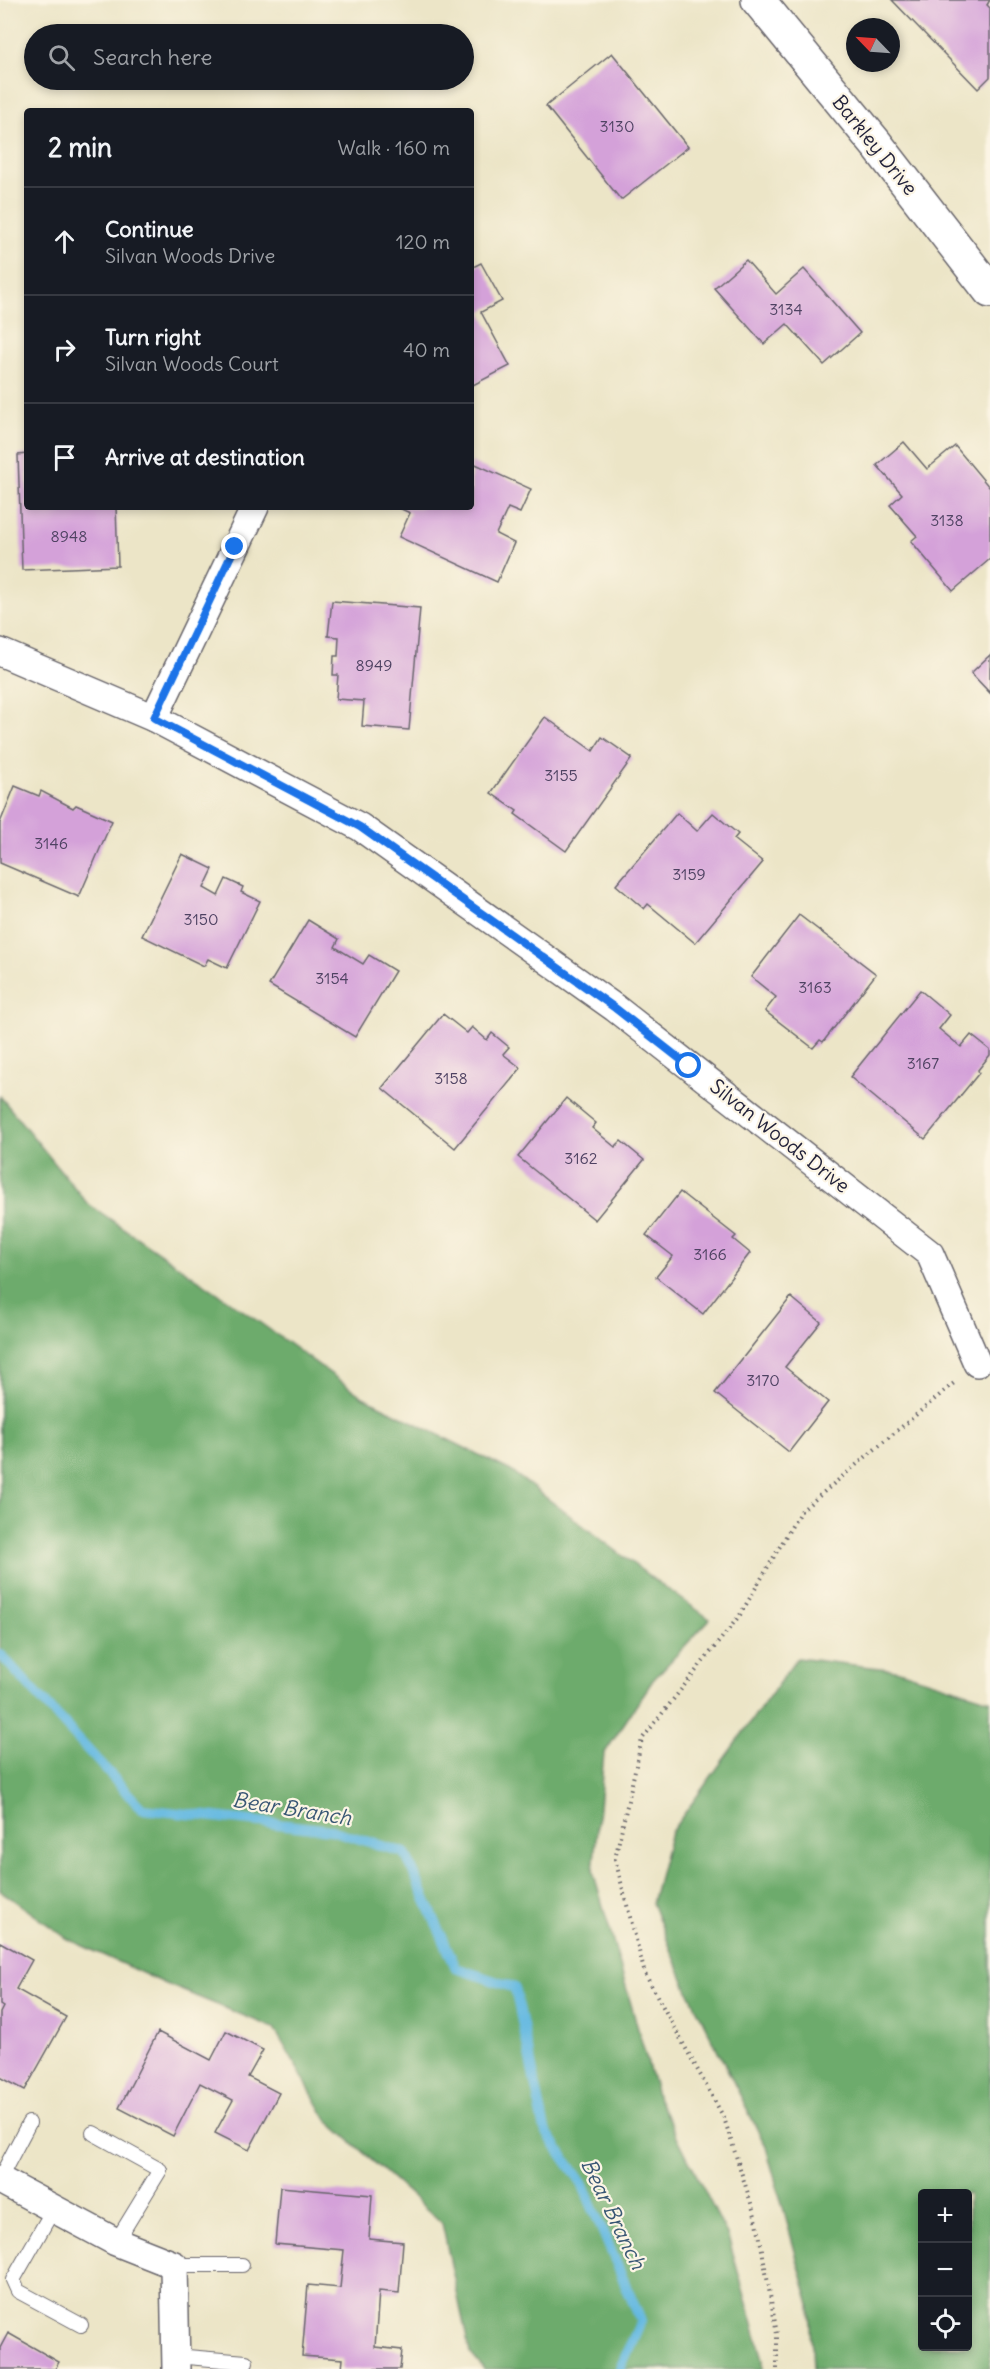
<!DOCTYPE html>
<html lang="en">
<head>
<meta charset="utf-8">
<style>
  body { margin:0; font-family:Delius,sans-serif; background:#242831; color:#f1f3f6 }
  .controls { position:absolute; right:18px; bottom:18px; display:grid; overflow:hidden; border-radius:6px; box-shadow:0 3px 9px #0003 }
  .controls button { width:54px; height:54px; display:grid; place-items:center; padding:0; border:0; border-bottom:2px solid #363941; background:#171b24; color:#f1f3f6; font:30px sans-serif }
  .compass { position:absolute; left:846px; top:18px; width:54px; height:54px; border-radius:50%; background:#171b24; box-shadow:0 3px 9px #0003; rotate:295deg }
  .stop { position:absolute; width:18px; height:18px; margin:-14px; border:4px solid #1a73e8; border-radius:50%; background:#fff }
  .stop.end { background:#1a73e8; border-color:#fff; box-shadow:0 2px 6px #0008 }
  .list { margin:0; padding:0; list-style:none }
  h2 { display:flex; justify-content:space-between; align-items:center; height:78px; margin:0; padding:0 24px; font-size:26px }
  h2 small { font-size:20px; font-weight:400; color:#9ea1a6 }
  .list li { display:grid; grid-template-columns:39px 1fr auto; gap:18px; align-items:center; box-sizing:border-box; height:108px; padding:0 24px; border-top:2px solid #363941 }
  .list b { display:block; font-size:22px; white-space:nowrap }
  .list p { margin:0; font-size:20px; white-space:nowrap; color:#9ea1a6 }
  .list em { font-size:20px; font-style:normal; color:#9ea1a6 }
  .icon { flex:none; width:33px; height:33px; fill:none; stroke:currentColor; stroke-width:2; stroke-linecap:round; stroke-linejoin:round }
  .map { position:relative; flex:none; width:990px; height:2369px; overflow:hidden }
  .search { position:absolute; background:#171b24; box-shadow:0 3px 9px #0003; left:24px; top:24px; width:450px; height:66px; display:flex; align-items:center; gap:15px; box-sizing:border-box; padding:0 21px; border-radius:33px; color:#9ea1a6; font-size:22px }
  .panel { position:absolute; background:#171b24; box-shadow:0 3px 9px #0003; left:24px; top:108px; width:450px; height:402px; border-radius:6px }
  .map>svg:first-child { display:block }
</style>
</head>
<body>
<div class="map">
<svg width="990" height="2369" viewBox="0 0 990 2369">
  <rect width="100%" height="100%" fill="#fcf5e5"/>
  <filter id="ink" filterUnits="userSpaceOnUse"><feTurbulence type="fractalNoise" baseFrequency=".0167" numOctaves="2"/><feDisplacementMap in="SourceGraphic" scale="12" xChannelSelector="R" yChannelSelector="G"/><feConvolveMatrix kernelMatrix="1 2 1 2 8 2 1 2 1" color-interpolation-filters="sRGB"/></filter>
  <filter id="wash" filterUnits="userSpaceOnUse"><feTurbulence type="fractalNoise" baseFrequency=".008" numOctaves="4" result="noise"/><feDisplacementMap in="SourceGraphic" scale="24" xChannelSelector="R" yChannelSelector="G"/><feGaussianBlur stdDeviation="1.35" result="paint"/><feColorMatrix in="noise" values="0 0 0 0 0 0 0 0 0 0 0 0 0 0 0 0 0 1.4 0 .05"/><feComposite in="paint" operator="in"/></filter>
  <g filter="url(#wash)">
    <rect width="100%" height="100%" fill="#ece5c7"/>
    <!-- forest -->
    <g fill="#6dab6c" stroke="#486654" stroke-width="1.5" fill-rule="evenodd">
      <polygon points="0,1096 87,1203 248,1314 363,1397 511,1471 652,1578 710,1619 653,1680 604,1754 593,1871 658,2099 728,2237 763,2359 763,2369 484,2369 470,2353 442,2223 327,2120 274,2028 166,1984 68,1939 0,1890"/>
      <path d="M797,1658L896,1670L990,1700V2369H813L810,2305L766,2147L688,1991L652,1903L671,1832ZM922,2194H968V2346H922Z"/>
    </g>
    <g fill="none" stroke-linecap="round" stroke-linejoin="round">
      <!-- stream -->
      <polyline stroke="#65b9e1" stroke-width="10" points="0,1654 142,1809 331,1830 405,1853 456,1968 515,1988 545,2130 582,2183 641,2321 620,2369"/>
    </g>
    <g id="blocks">
      <!-- building -->
      <g fill="#d4a1d9">
        <polygon points="892,0 990,0 987,5 990,8 990,77 978,89"/>
        <polygon points="612,53 688,147 621,200 546,106"/>
        <polygon points="746,260 776,294 804,269 860,333 824,365 787,324 764,344 714,288"/>
        <polygon points="481,263 502,301 481,312 510,366 471,386 471,268"/>
        <polygon points="904,442 927,469 955,446 990,488 990,559 953,591 911,541 917,536 890,505 902,494 877,465"/>
        <polygon points="27,454 27,507 116,507 118,566 22,570 18,455"/>
        <polygon points="471,462 531,489 520,513 508,508 496,534 514,543 497,582 399,537 410,513 401,509 402,507 471,507"/>
        <polygon points="332,601 420,608 409,730 362,726 364,701 336,699 338,675 333,675 334,656 338,656 339,637 328,636"/>
        <polygon points="990,655 990,693 971,673"/>
        <polygon points="545,717 593,751 602,737 632,758 566,851 515,814 517,811 491,793"/>
        <polygon points="15,786 39,796 41,791 73,808 76,805 112,821 79,897 0,863 0,823"/>
        <polygon points="677,813 697,831 713,813 738,834 734,839 763,862 695,943 648,904 644,909 616,885"/>
        <polygon points="182,854 213,869 204,888 218,896 226,879 243,887 241,892 260,901 227,968 208,959 204,966 142,936"/>
        <polygon points="799,915 876,974 823,1042 820,1040 813,1048 765,1011 776,997 751,977"/>
        <polygon points="308,920 339,939 335,947 363,964 369,955 395,971 355,1037 269,985"/>
        <polygon points="920,990 950,1015 939,1029 961,1047 971,1035 990,1050 990,1055 978,1070 979,1073 925,1139 850,1077"/>
        <polygon points="443,1014 467,1033 472,1027 487,1040 492,1033 509,1047 503,1054 521,1068 455,1148 382,1088"/>
        <polygon points="566,1098 596,1123 592,1128 615,1147 621,1141 644,1160 595,1220 518,1157"/>
        <polygon points="680,1192 736,1236 733,1239 750,1253 703,1314 656,1277 673,1256 646,1235"/>
        <polygon points="791,1297 821,1322 785,1367 828,1402 789,1452 715,1393"/>
        <polygon points="0,1942 32,1960 16,1989 66,2017 25,2090 0,2077 0,2013 3,2007 0,2005"/>
        <polygon points="226,2031 263,2050 248,2077 279,2093 249,2150 215,2133 233,2100 200,2083 173,2136 119,2108 158,2032 211,2060"/>
        <polygon points="280,2187 372,2195 369,2239 403,2242 399,2293 379,2291 375,2347 402,2350 400,2369 342,2369 343,2359 302,2356 308,2285 340,2288 344,2250 275,2244"/>
        <polygon points="8,2333 59,2362 55,2369 0,2369 0,2348"/>
      </g>
    </g>
  </g>
  <g filter="url(#ink)">
    <use href="#blocks" fill-opacity="0" stroke="#69666c" stroke-width="1.5"/>
    <g fill="none" stroke-linecap="round" stroke-linejoin="round">
      <!-- service casing -->
      <g stroke="#69666c" stroke-width="16">
        <g id="service">
          <polyline points="93,2133 160,2170 116,2242"/>
          <polyline points="0,2178 29,2123"/>
          <polyline points="54,2208 13,2280 18,2291 81,2325"/>
          <polyline points="174,2265 242,2265"/>
          <polyline points="175,2356 246,2362"/>
        </g>
      </g>
      <!-- minor casing -->
      <g stroke="#69666c" stroke-width="30">
        <g id="minor">
          <polyline points="0,652 154,718 360,827 615,1008 930,1254 977,1363"/>
          <polyline points="154,718 255,507"/>
          <polyline points="0,2180 116,2242 174,2265 176,2369"/>
        </g>
      </g>
      <!-- tertiary casing -->
      <g stroke="#69666c" stroke-width="36">
        <polyline id="tertiary" points="758,0 877,145 990,291"/>
      </g>
      <!-- path -->
      <polyline stroke="#69666c" stroke-width="4" stroke-dasharray="1.5 4.5" stroke-linecap="butt" points="777,2369 777,2334 757,2222 724,2118 645,1974 615,1859 642,1739 740,1615 800,1512 954,1383"/>
      <!-- service -->
      <use href="#service" stroke="#fff" stroke-width="14"/>
      <!-- minor -->
      <use href="#minor" stroke="#fff" stroke-width="27"/>
      <!-- tertiary -->
      <use href="#tertiary" stroke="#fff" stroke-width="33"/>
    </g>
  </g>
  <g fill="none" stroke-linecap="round" stroke-linejoin="round" filter="url(#ink)">
    <!-- route -->
    <polyline stroke="#1a73e8" stroke-width="8" points="235,547 154,718 360,827 615,1008 689,1066"/>
  </g>
  <g text-anchor="middle" stroke-width="4.5" stroke-linejoin="round" paint-order="stroke">
    <!-- number labels -->
    <g font-size="16" fill="#4e4262">
      <text x="617" y="132">3130</text>
      <text x="786" y="315">3134</text>
      <text x="947" y="526">3138</text>
      <text x="69" y="542">8948</text>
      <text x="374" y="671">8949</text>
      <text x="561" y="781">3155</text>
      <text x="51" y="849">3146</text>
      <text x="689" y="880">3159</text>
      <text x="201" y="925">3150</text>
      <text x="332" y="984">3154</text>
      <text x="815" y="993">3163</text>
      <text x="923" y="1069">3167</text>
      <text x="451" y="1084">3158</text>
      <text x="581" y="1164">3162</text>
      <text x="710" y="1260">3166</text>
      <text x="763" y="1386">3170</text>
    </g>
    <!-- street labels -->
    <g font-size="20" fill="#22223b" stroke="#fcf5e5">
      <text transform="translate(875 145) rotate(51)" y="7">Barkley Drive</text>
      <text transform="translate(780 1136) rotate(38)" y="7">Silvan Woods Drive</text>
    </g>
    <!-- water labels -->
    <g font-size="21" font-style="italic" fill="#395775" stroke="#fcf5e5">
      <text transform="translate(292 1809) rotate(9)" y="7">Bear Branch</text>
      <text transform="translate(613 2214) rotate(64)" y="7">Bear Branch</text>
    </g>
  </g>
</svg>
<div class="controls">
<button>+</button>
<button>−</button>
<button><svg class="icon" aria-label="locate" viewBox="0 0 24 24"><circle cx="12" cy="12" r="6"/><path d="M12 2v4M12 18v4M2 12h4M18 12h4"/></svg></button>
</div>
<svg class="compass" viewBox="-18 -18 36 36"><path d="M0-13l5 13h-10z" fill="#e53935"/><path d="M0 13l5-13h-10z" fill="#9ea1a6"/></svg>
<div class="stop" style="left:689px;top:1066px"></div>
<div class="stop end" style="left:235px;top:547px"></div>
<div class="search"><svg class="icon" aria-label="search" viewBox="0 0 24 24"><circle cx="10" cy="10" r="6"/><path d="M15 15l6 6"/></svg>Search here</div>
<section class="panel">
<h2>2 min<small>Walk · 160 m</small></h2>
<ul class="list">
<li><svg class="icon" aria-label="ahead" viewBox="0 0 24 24"><path d="M12 20V5M6 11l6-6 6 6"/></svg><div><b>Continue</b><p>Silvan Woods Drive</p></div><em>120 m</em></li>
<li><svg class="icon" aria-label="right" viewBox="0 0 24 24"><path d="M7 20v-9h11M14 6l5 5-5 5"/></svg><div><b>Turn right</b><p>Silvan Woods Court</p></div><em>40 m</em></li>
<li><svg class="icon" aria-label="arrive" viewBox="0 0 24 24"><path d="M6 21V4h12l-3 4 3 4H6"/></svg><div><b>Arrive at destination</b></div></li>
</ul>
</section>
</div>
</body>
</html>
